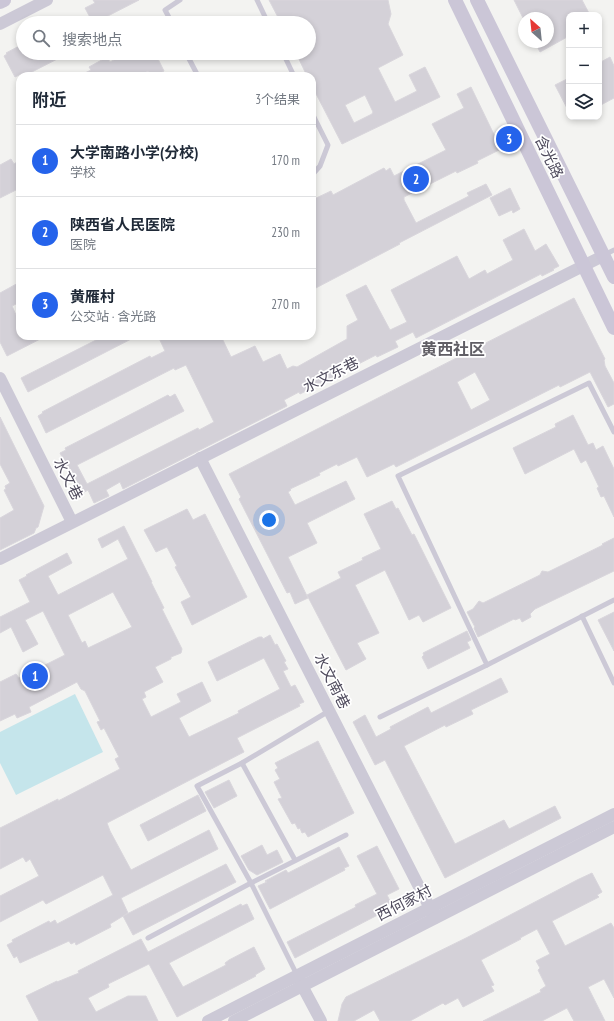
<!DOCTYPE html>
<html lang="zh">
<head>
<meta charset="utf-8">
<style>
  body { margin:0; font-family:"PT Sans Narrow","Noto Sans SC",sans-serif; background:#f6f6f7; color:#1f2937 }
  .controls { position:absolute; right:12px; top:12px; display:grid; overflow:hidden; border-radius:8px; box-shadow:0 2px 6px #0003 }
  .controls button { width:36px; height:36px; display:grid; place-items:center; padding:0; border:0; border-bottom:1px solid #e0e1e3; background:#fff; color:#1f2937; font:20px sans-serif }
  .compass { position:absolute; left:518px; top:12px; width:36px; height:36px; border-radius:50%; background:#fff; box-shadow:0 2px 6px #0003; rotate:333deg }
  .you { position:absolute; left:269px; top:520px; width:14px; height:14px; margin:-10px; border:3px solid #fff; border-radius:50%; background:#1a73e8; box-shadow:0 0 0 6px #1a73e833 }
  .badge { display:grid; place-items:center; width:26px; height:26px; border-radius:50%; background:#2563eb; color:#fff; font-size:13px; font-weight:700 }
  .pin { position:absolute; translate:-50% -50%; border:2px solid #fff; box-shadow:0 1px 4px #0006 }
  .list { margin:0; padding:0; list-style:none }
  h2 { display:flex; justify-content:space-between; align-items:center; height:52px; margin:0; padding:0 16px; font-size:17px }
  h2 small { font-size:13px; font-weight:400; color:#747a83 }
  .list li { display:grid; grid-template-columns:26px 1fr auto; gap:12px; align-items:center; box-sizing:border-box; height:72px; padding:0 16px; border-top:1px solid #e0e1e3 }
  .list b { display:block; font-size:15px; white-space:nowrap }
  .list p { margin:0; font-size:13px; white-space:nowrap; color:#747a83 }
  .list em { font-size:13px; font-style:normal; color:#747a83 }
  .icon { flex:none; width:22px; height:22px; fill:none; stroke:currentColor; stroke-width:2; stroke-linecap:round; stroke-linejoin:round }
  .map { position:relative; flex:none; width:614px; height:1021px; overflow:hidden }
  .search { position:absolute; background:#fff; box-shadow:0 2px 6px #0003; left:16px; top:16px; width:300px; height:44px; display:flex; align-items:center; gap:10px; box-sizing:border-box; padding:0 14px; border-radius:22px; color:#747a83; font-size:15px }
  .panel { position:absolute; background:#fff; box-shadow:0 2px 6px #0003; left:16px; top:72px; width:300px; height:268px; border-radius:12px }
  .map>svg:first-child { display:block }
</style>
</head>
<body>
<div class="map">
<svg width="614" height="1021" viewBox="0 0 614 1021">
  <rect width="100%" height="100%" fill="#f3f3f1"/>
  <!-- green -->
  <polygon fill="#c5e5eb" points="75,694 103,752 16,795 0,763 0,732"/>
  <!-- building -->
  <g fill="#d4d1d8" stroke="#d9d6dc" fill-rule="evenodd">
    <polygon points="93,0 139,0 102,19 105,23 93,23 85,8 95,3"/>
    <path d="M269,0H388L391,14L388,24L403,55L378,68L395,102L417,91L409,75L425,67L440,97L342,144L312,86V76H307L296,53H309V23H281ZM365,95L373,112L372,114L354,123L345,105Z"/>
    <polygon points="514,0 582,0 590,15 569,15 569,36 540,52 535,42 548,42 548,18 523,18"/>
    <polygon points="23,44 23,53 69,53 24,76 23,73 15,77 4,56 7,54 6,53"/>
    <polygon points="127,53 155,53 164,71 154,76 150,76 148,71 139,76 79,76 91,70 89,67 107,57 110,62"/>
    <polygon points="610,57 614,66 614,98 599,106 599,63"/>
    <polygon points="569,78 569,112 555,85"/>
    <polygon points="471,87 501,149 477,161 478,163 457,173 456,171 404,197 404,200 416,223 469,196 467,193 486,184 492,195 399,243 400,244 312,290 312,200 331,191 333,195 384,168 386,171 390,168 394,176 446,150 432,124 464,108 457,94"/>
    <polygon points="11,159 14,164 20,160 20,188 0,198 0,165"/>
    <polygon points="510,188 520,209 513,213 512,210 499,216 490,198"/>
    <polygon points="524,229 535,251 546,244 559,266 553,269 554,270 542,276 541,274 416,338 413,332 395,341 398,347 377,357 376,355 300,394 299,392 284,400 287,406 123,489 120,482 106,490 109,496 94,503 88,490 81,494 60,453 66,450 65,448 110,425 168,395 170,397 175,394 184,411 77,465 87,484 198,428 199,430 214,422 186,365 175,370 174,368 46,433 38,416 43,413 42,412 65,400 150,356 151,358 165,351 158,336 221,336 231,357 255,346 263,362 280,354 287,369 293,366 297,367 347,339 347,326 358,320 346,295 366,285 390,330 407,322 391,290 457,256 469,279 485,270 487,274 513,260 503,240"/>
    <polygon points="20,282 20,302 12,306 20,324 20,336 46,336 7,356 0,342 0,293"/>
    <path d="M574,298L605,359L604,360L605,366L614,383V404L608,407L590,372L560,387L559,385L396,467L394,464L367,477L357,457L338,466L337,464L319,473L320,475L290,489L291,490L288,492L295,505L346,481L355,499L307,523L317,543L288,557L308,598L295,604L290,592L287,593L239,499L241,497L229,474ZM475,372L490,400L471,410L457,382Z"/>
    <polygon points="104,336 137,336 28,392 21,378"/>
    <polygon points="573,415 588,445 593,443 596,450 603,446 614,469 614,517 604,496 601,497 597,488 599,487 586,460 581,463 574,449 525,474 513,448 556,427 555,424"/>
    <polygon points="0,417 44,506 38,527 36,528 34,533 0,550 0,518 14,510 4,490 6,489 5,486 10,483 0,464"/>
    <polygon points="392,501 396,509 398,508 412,535 414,534 451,608 423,622 419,615 409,620 385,570 355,585 379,633 357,643 366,659 346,670 307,595 341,578 338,572 363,560 362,558 381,549 364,514"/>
    <polygon points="187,509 193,520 205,514 247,597 192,625 181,602 191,597 175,567 177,566 167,547 156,552 144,530"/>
    <path d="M124,526L152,582H151L164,608L162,609L182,649L181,653L171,657V659L155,667L163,682L144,692L146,697L142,699L151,717L181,702L177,694L202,682L211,701L179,718L189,737L239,713L238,711L280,689L264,658L217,681L208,662L259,637H262L263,639L270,635L275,645L277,644L286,661L284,662L288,669L283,671L291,687L295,685L304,702L299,704L300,706L237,738L244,752L107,823L110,831L131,870L209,830L218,849L121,898L128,913L110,924L111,927L76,945L75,942L71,944L69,941L20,963L17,956L14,958L7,945L13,942L12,940L49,921L50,923L55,920L57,924L113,895L103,875L46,904L43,900L0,922V896L39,876L30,859L26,862L23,857L0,869V828L58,799V801L120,769L115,759L119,757L104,728L101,730L97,722L100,721L85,691L81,689L77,682L29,707L31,712L17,718L15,714L0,721V682L16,674L19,678L65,655L43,611L25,620L38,644L23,652L11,627L0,633V617L30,602L19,580L27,576L26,575L67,553L72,563L48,576L58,595L128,559L118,539L102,548L98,539ZM113,592L132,627L88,648L85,641L82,643L68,615Z"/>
    <polygon points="614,538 614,571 535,609 530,614 531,617 522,622 520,618 515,620 514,619 478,637 474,628 475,627 467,612 473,609 479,601 483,603 540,575 542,571 548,572 603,545 602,544"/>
    <polygon points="614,612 614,651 598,620"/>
    <polygon points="467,631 471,640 467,642 470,648 428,669 422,657 424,655 423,653"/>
    <polygon points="501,678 508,692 471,710 473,714 446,727 445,725 404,746 455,844 504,820 509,829 555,806 561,818 445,878 385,760 375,765 353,722 365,715 376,737 391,729 390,727 428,707 431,713"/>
    <polygon points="318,741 354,813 308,837 305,832 302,833 300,828 298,829 295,823 292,824 278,799 282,798 274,782 280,779 275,770 278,768 275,763"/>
    <polygon points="229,780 237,796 214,808 205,792"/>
    <polygon points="198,795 206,811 148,841 140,825"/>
    <polygon points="262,845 267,855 277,850 283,862 257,875 249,870 241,856"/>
    <polygon points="377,846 399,889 387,895 393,907 295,958 287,942 356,907 355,905 377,894 357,856"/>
    <polygon points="339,847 349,866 344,868 345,870 270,909 258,886 267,882 265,881 286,870 288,873"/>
    <polygon points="226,864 236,882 133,935 123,916"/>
    <polygon points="592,873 602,892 597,895 599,897 552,921 565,946 611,923 614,928 614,998 604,979 588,987 605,1021 574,1021 567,1008 542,1021 483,1021 541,992 540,990 546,986 538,970 540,968 536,961 550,954 537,929 520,938 521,939 481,960 494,985 491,986 494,991 463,1007 458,998 445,1005 443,1003 410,1021 380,1021 374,1010 354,1021 338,1021 342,1004 346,997 466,938 577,880"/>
    <polygon points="241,904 242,906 247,904 254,919 169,963 183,987 226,965 225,963 229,960 254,947 265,969 255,975 256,976 177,1017 149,964 108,984 109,987 88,998 96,1012 128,996 146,996 158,1021 39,1021 26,996 57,981 57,982 79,973 78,971 141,939 148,952"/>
  </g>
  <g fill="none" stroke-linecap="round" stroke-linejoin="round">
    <!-- service -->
    <g stroke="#ccc9d6" stroke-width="5">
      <polyline points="257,0 268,23"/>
      <polyline points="172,23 165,10 180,0"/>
      <polyline points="186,53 198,76"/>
      <polyline points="283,53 294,76"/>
      <polyline points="312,113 328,145 320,166 312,175"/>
      <polyline points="604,255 614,250"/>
      <polyline points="582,616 614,683"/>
      <polyline points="487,665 614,600"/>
      <polyline points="380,717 487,665 398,476 589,383 614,432"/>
      <polyline points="242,763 295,860"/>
      <polyline points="148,938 251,883 346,835"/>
      <polyline points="297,975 251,883 197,786 242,763 329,711"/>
    </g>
    <!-- tertiary -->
    <g stroke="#ccc9d6" stroke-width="12">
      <polyline points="0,24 47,0"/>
      <polyline points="0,378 72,522"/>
      <polyline points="200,458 435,918"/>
      <polyline points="0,559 603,256"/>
      <polyline points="299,980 321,1021"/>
      <polyline points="208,1021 614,814"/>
      <polyline points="234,1021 614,827"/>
    </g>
    <!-- secondary -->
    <g stroke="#cbc6d7" stroke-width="14">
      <polyline points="455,0 614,328"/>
      <polyline points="477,0 614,277"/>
      <polyline points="0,2 4,0"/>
    </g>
  </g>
  <g text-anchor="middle" stroke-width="3.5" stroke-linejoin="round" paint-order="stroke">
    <!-- street labels -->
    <g font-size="15" fill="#4f4b5d" stroke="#fff">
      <text transform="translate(549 157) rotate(64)" y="5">含光路</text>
      <text transform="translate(331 375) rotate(-27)" y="5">水文东巷</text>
      <text transform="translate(68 479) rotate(63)" y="5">水文巷</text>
      <text transform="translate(332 681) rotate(63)" y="5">水文南巷</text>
      <text transform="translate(404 903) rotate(-27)" y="5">西何家村</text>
    </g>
    <!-- neighbourhood labels -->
    <g font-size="16" font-weight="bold" fill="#605e65" stroke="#fff">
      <text x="453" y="355">黄西社区</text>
    </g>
  </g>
</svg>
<div class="controls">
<button>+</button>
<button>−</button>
<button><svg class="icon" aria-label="layers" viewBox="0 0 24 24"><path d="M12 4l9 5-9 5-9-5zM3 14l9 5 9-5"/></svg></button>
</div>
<svg class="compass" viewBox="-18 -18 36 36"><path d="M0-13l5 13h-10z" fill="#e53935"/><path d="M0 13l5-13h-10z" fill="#747a83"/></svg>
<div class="you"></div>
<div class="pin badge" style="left:35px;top:676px">1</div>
<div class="pin badge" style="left:416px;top:179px">2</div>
<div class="pin badge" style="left:509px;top:139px">3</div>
<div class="search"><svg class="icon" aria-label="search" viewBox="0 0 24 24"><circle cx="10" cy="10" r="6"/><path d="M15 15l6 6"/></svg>搜索地点</div>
<section class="panel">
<h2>附近<small>3个结果</small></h2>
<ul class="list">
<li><span class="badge">1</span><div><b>大学南路小学(分校)</b><p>学校</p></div><em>170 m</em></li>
<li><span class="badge">2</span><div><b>陕西省人民医院</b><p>医院</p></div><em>230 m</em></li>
<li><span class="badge">3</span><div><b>黄雁村</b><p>公交站 · 含光路</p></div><em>270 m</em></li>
</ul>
</section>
</div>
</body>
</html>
